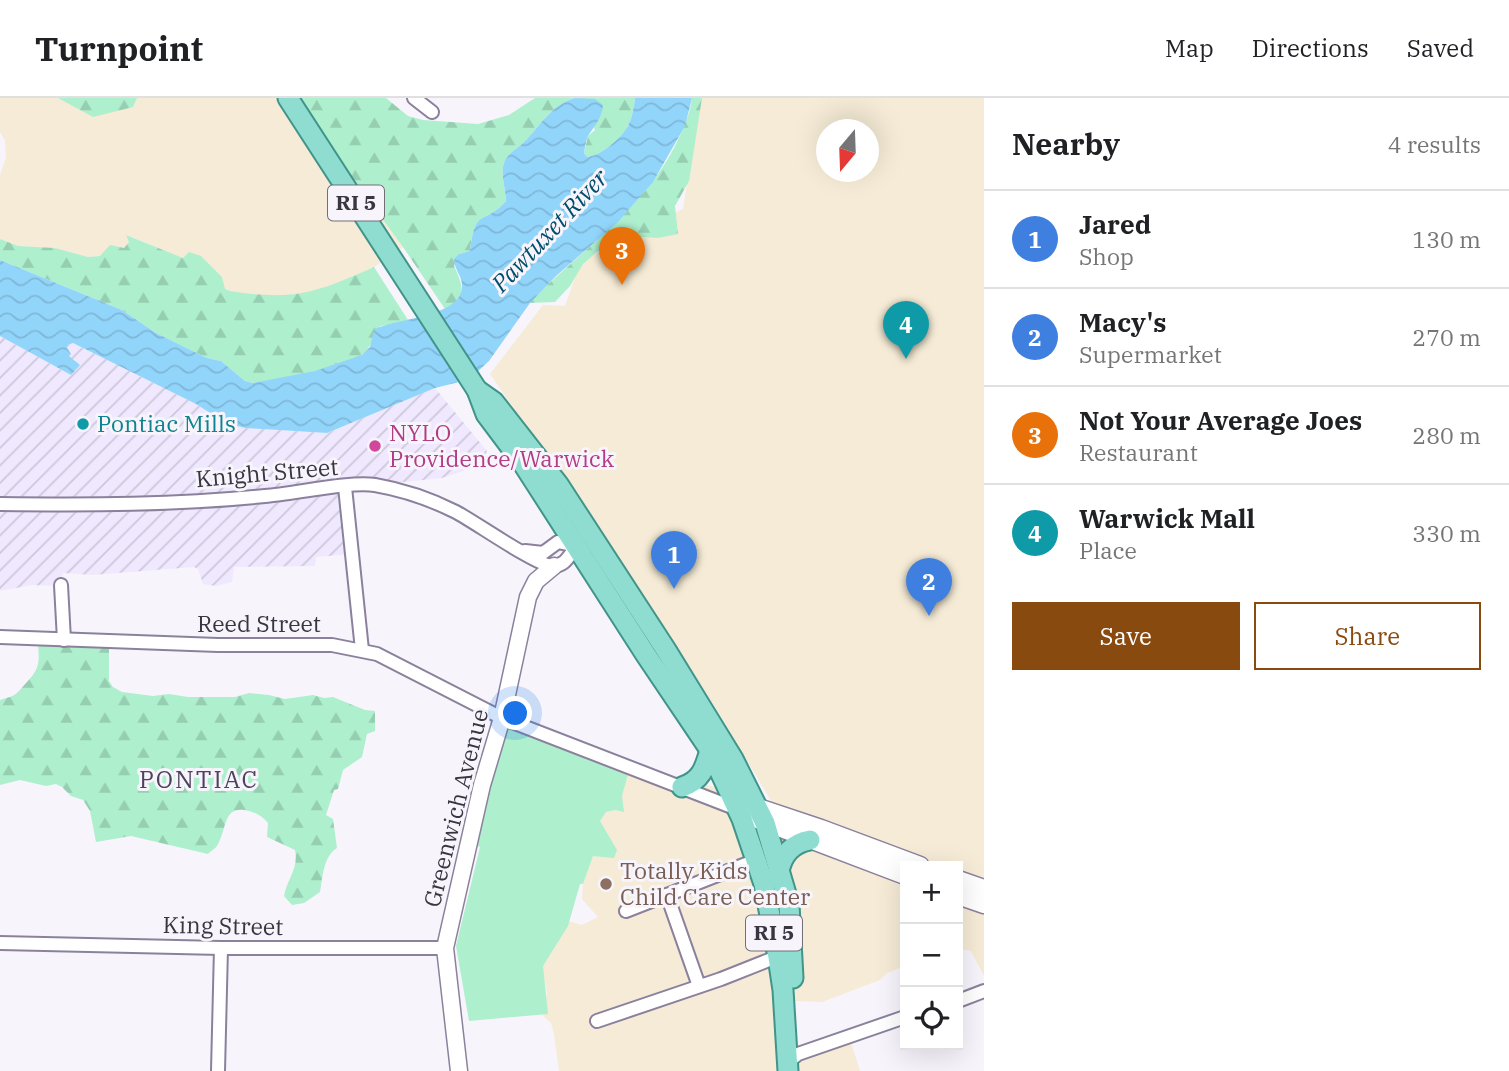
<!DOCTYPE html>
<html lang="en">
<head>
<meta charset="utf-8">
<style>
  body { margin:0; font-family:"IBM Plex Serif",serif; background:#f6f6f6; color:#202124 }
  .controls { position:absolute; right:21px; bottom:21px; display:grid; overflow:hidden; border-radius:0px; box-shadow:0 7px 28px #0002 }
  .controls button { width:63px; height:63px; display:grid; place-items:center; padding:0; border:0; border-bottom:2px solid #e0e0e0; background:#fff; color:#202124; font:35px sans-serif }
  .compass { position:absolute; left:816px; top:21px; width:63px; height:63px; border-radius:50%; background:#fff; box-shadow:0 7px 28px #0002; rotate:199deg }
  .you { position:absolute; left:516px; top:616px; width:24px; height:24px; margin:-18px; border:5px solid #fff; border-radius:50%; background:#1a73e8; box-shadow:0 0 0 10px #1a73e833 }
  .badge { display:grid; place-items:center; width:46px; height:46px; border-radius:50%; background:#894a10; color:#fff; font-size:23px; font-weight:700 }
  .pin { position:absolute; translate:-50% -58px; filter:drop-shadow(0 2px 4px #0008) }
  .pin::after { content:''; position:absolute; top:37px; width:24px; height:21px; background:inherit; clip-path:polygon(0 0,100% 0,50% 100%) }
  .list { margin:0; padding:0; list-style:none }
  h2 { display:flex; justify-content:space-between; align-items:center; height:91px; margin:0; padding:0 28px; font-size:30px }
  h2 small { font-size:23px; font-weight:400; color:#757577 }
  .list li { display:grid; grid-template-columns:46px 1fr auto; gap:21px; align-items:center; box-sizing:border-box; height:98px; padding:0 28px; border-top:2px solid #e0e0e0 }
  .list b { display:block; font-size:26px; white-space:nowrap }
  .list p { margin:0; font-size:23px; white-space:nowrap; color:#757577 }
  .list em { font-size:23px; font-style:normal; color:#757577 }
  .actions { display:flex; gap:14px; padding:21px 28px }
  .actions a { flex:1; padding:16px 0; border:2px solid #894a10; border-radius:0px; text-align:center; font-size:24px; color:#894a10 }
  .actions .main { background:#894a10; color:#fff }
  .icon { flex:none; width:38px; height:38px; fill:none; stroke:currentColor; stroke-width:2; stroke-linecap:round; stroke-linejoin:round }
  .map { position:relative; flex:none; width:984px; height:973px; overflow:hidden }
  header { display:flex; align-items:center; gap:42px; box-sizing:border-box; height:98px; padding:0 35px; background:#fff; border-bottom:2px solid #e0e0e0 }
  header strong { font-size:33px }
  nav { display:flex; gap:38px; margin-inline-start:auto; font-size:24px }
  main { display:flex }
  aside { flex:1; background:#fff }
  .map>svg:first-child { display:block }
</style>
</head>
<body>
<header>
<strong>Turnpoint</strong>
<nav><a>Map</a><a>Directions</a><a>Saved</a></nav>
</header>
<main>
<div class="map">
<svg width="984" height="973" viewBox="0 0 984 973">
  <defs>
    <pattern id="industrial-furrows" width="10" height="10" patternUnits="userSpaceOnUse" patternTransform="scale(1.75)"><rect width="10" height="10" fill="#efe8fe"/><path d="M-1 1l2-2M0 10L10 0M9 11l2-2" fill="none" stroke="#cec8db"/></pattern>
    <pattern id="forest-firs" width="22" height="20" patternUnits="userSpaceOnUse" patternTransform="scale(1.75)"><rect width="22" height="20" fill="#aeefcd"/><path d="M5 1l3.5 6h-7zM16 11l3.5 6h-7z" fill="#96ceb1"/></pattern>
    <pattern id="water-waves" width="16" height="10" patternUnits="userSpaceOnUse" patternTransform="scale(1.75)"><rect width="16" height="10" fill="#92d5fb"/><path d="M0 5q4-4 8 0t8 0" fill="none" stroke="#7fb7d8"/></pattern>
  </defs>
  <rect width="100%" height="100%" fill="#f7f5fb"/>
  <!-- commercial -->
  <g fill="#f5ebd6" fill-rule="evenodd">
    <polygon points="0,0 58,0 63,2 133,9 137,0 293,0 403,149 374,169 332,188 306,196 267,199 230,193 224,191 222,179 201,158 184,161 127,137 129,145 124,150 108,152 100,158 88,159 55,150 18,148 0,141 0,77 6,59 5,43 0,34"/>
    <path d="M700,0H984V878L971,853L958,851V768H905V868L887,875L880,882L822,904L796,903L793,906L788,960L849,938L860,973H559L554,936L551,925L543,918L547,895L542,868L568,823L582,827L598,819L582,801L583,786L593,757L600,723L606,714L616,712L631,665L773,706L712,604L616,458L490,276L543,207L565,208L580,165L624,139L683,111ZM827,32H869V74H827Z"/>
  </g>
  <!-- industrial -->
  <polygon fill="url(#industrial-furrows)" points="0,238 71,277 66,250 68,247 73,245 196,306 226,325 245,330 327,335 435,290 487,353 481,367 442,380 347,390 352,456 316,459 315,468 234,469 232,484 216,488 203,486 198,471 194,469 92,477 63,475 59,488 32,487 0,493"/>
  <!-- forest -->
  <g fill="url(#forest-firs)">
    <polygon points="58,0 137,0 133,9 93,19"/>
    <path d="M293,0H386L408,18L423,22L478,26L509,17L535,0H575C550,7 540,29 522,46C515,52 507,56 504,65C500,75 506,92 506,103C483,129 476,107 470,153L459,156L454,168C463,187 468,201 445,211L403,149Z"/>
    <path d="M579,0H635C634,10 632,20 628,28C621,40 601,58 587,59L584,55L588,38L595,32Z"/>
    <path d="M692,0H702L689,83L675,108L678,136L658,140L629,138L598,153L583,166L570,188L555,204L529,205C580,153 643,112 676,46C683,31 690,17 692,0Z"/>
    <path d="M126,137L183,160L189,154L201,158L222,179L225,191L230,193C294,203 316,195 374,169L408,222L399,226L380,228C375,238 371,249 363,256C343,271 278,281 253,285L245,283L221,263L207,260L156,235L122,212L0,162V141L18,148L55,150L88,159L100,158L110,147L124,150L129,144Z"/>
    <path d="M38,543L109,545V583L113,589L122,594L153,598L169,596L188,599H235L249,595L269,597L285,601L313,597L324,600L333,599L365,612L375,613V633L367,636L362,659L343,672L338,691L334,692L326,717L333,721L337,750C323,759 323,778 320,794L304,805L292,807L284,798C287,781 299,770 295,752L267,739L268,725C262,718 258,716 249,713C224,706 227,728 219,744C217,750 212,752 208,756L131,738L96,744L90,713L83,702L71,698L62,689L56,686L46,688L20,682L0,687V602C18,597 15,597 27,584C41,569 39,563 38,543Z"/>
  </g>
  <!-- park -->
  <polygon fill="#aeefcd" points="501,621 631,665 622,698 624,714 616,712 606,714 600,723 617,752 614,760 593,758 583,786 580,786 568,828 543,868 548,916 469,923 456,848 480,749 469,744"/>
  <!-- water -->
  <path fill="url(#water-waves)" d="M575,0L595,1L603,7C602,20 595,27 588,38C586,42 585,50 584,55L587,59C601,58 621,40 628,28C632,20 634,10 635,0H692L685,28L653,84L618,124L556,178L530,205L489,263L474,277L459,284L435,290L327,335L245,330L226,325L196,306L73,245L68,247L67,250L71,256L69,258L80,267L71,277L0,238V162L122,212L156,235L207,260L221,263L245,283L253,285L315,273L362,257L370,249L374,232C394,220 464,220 462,187C462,178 454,171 454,161L459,156L470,153C476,107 483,129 506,103C506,92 500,75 504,65C507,56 515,52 522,46C540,29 550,7 575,0Z"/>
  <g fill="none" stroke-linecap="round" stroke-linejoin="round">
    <!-- minor casing -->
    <g stroke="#8b819d" stroke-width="16">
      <g id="minor">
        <polyline points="414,0 432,14"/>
        <polyline points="345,389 362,552"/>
        <path d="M0,406C88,407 177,407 265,398C294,396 349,383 375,387C404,392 430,401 456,414C475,424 536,467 552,468C568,468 569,454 579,447"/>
        <polyline points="525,453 543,455 558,444 576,448"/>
        <polyline points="61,487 64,542"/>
        <polyline points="0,539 218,547 332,547 377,556 502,620 737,711"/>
        <polyline points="667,797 699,888"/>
        <polyline points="626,813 756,762"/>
        <polyline points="0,845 221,850 445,850"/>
        <polyline points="958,903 984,893"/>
        <polyline points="597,923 721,881 774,860"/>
        <polyline points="788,964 798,956 905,919"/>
        <polyline points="218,973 221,850"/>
      </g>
    </g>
    <!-- tertiary casing -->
    <g stroke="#8b819d" stroke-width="19">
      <polyline id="tertiary" points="459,973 445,850 482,687 502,620 528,499 536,483 554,468"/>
    </g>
    <!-- secondary casing -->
    <g stroke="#8b819d" stroke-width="21">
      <g id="secondary">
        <polyline points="749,711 758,710 821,731 920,768"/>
        <polyline points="755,720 905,777"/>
        <polyline points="958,782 984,791"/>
        <polyline points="958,797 984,806"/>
      </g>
    </g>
    <!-- primary casing -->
    <g stroke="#41948a" stroke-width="23">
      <g id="primary">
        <polyline points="288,0 477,292 486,316 522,364 646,557 710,652 742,721 764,786 778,859 783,892 788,973"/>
        <polyline points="477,292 494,304 558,386 666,552 733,661 765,725 789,806 793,880"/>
        <path d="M682,689C701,683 705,670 710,652"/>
        <path d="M779,774C782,756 793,745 810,742"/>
      </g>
    </g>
    <!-- minor -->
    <use href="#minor" stroke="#fff" stroke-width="12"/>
    <!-- tertiary -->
    <use href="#tertiary" stroke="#fff" stroke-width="16"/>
    <!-- secondary -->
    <use href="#secondary" stroke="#fff" stroke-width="18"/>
    <!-- primary -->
    <use href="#primary" stroke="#8fddd1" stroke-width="19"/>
  </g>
  <!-- markers -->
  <circle fill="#0f9aa8" stroke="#f7f5fb" stroke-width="2.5" cx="83" cy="326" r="7"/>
  <circle fill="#d1479c" stroke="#f7f5fb" stroke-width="2.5" cx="375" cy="348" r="7"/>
  <circle fill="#8d6e63" stroke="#f7f5fb" stroke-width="2.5" cx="606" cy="786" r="7"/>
  <g text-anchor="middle" stroke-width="6" stroke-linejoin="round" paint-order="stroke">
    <!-- shield labels -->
    <g fill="#f7f5fb" stroke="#726f79" stroke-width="2">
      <rect x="328" y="87.5" width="56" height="35" rx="5"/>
      <rect x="746" y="817.5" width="56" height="35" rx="5"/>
    </g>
    <g font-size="21" font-weight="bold" fill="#393541">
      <text x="356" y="112">RI 5</text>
      <text x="774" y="842">RI 5</text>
    </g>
    <!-- culture labels -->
    <g font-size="23" fill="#0d838f" stroke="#f7f5fb" text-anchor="start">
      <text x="97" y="334">Pontiac Mills</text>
    </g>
    <!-- hotel labels -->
    <g font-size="23" fill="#b23c85" stroke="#f7f5fb" text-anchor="start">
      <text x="389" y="343">NYLO<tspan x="389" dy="26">Providence/Warwick</tspan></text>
    </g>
    <!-- street labels -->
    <g font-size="23" fill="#393541" stroke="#f7f5fb">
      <text transform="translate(267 375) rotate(-5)" y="8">Knight Street</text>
      <text x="259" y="534">Reed Street</text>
      <text transform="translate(456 710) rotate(-76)" y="8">Greenwich Avenue</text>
      <text transform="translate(223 828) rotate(1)" y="8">King Street</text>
    </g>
    <!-- education labels -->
    <g font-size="23" fill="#785e54" stroke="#f7f5fb" text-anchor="start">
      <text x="620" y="781">Totally Kids<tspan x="620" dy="26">Child Care Center</tspan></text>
    </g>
    <!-- water labels -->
    <g font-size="24" font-style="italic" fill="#014d6c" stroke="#f7f5fb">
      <text transform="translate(550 133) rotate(-47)" y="8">Pawtuxet River</text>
    </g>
    <!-- neighbourhood labels -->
    <g font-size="24" letter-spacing="2" fill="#4c435c" stroke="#f7f5fb">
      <text x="199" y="690">PONTIAC</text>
    </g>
  </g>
</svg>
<div class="controls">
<button>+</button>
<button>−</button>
<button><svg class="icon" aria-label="locate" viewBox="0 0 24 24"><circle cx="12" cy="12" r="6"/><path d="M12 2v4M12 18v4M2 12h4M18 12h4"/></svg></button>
</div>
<svg class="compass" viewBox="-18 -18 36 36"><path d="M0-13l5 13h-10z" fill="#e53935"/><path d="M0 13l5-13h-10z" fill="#757577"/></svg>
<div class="you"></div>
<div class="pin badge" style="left:674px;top:491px;background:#3f7fe0">1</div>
<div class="pin badge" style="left:929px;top:518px;background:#3f7fe0">2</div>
<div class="pin badge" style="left:622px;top:187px;background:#e8710a">3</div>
<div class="pin badge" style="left:906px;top:261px;background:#0f9aa8">4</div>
</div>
<aside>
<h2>Nearby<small>4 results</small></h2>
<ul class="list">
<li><span class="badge" style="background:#3f7fe0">1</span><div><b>Jared</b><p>Shop</p></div><em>130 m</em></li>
<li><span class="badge" style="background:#3f7fe0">2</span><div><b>Macy's</b><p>Supermarket</p></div><em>270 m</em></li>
<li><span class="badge" style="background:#e8710a">3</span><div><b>Not Your Average Joes</b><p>Restaurant</p></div><em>280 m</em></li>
<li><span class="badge" style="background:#0f9aa8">4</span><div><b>Warwick Mall</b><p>Place</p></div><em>330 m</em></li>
</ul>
<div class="actions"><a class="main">Save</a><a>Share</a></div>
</aside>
</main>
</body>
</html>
